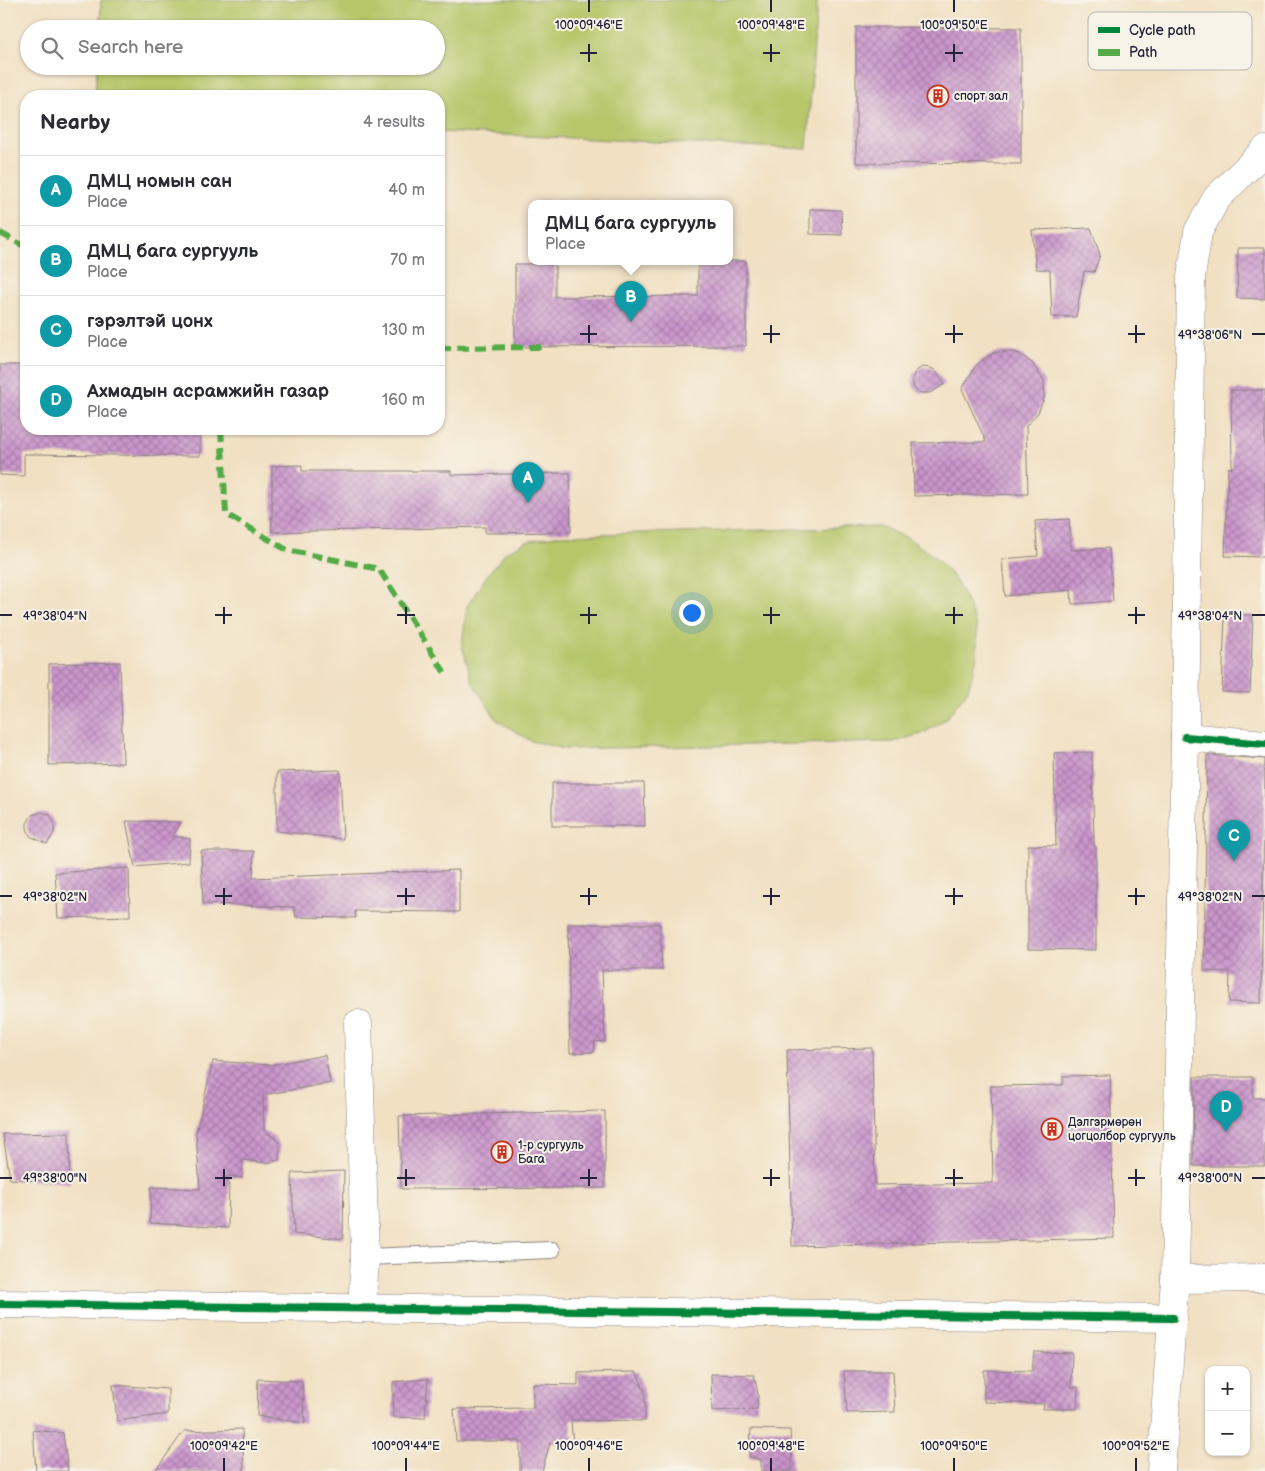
<!DOCTYPE html>
<html lang="en">
<head>
<meta charset="utf-8">
<style>
  body { margin:0; font-family:"Balsamiq Sans",sans-serif; background:#f2f2f3; color:#2b2b33 }
  .controls { position:absolute; right:15px; bottom:15px; display:grid; overflow:hidden; border-radius:10px; box-shadow:0 1px 4px #0004 }
  .controls button { width:45px; height:45px; display:grid; place-items:center; padding:0; border:0; border-bottom:1px solid #e1e1e2; background:#fff; color:#2b2b33; font:25px sans-serif }
  .you { position:absolute; left:691px; top:612px; width:18px; height:18px; margin:-12px; border:4px solid #fff; border-radius:50%; background:#1a73e8; box-shadow:0 0 0 8px #1a73e833 }
  .badge { display:grid; place-items:center; width:32px; height:32px; border-radius:50%; background:#c8321e; color:#fff; font-size:16px; font-weight:700 }
  .pin { position:absolute; translate:-50% -41px; filter:drop-shadow(0 1px 2px #0008) }
  .pin::after { content:''; position:absolute; top:26px; width:18px; height:15px; background:inherit; clip-path:polygon(0 0,100% 0,50% 100%) }
  .popup { position:absolute; left:528px; top:200px; width:205px; height:65px; box-sizing:border-box; display:grid; place-content:center; border-radius:10px; background:#fff; filter:drop-shadow(0 1px 4px #0005); font-size:16px; white-space:nowrap; color:#7c7c81 }
  .popup b { font-size:19px; color:#2b2b33 }
  .popup::after { content:''; position:absolute; left:50%; top:100%; margin-left:-10px; border:10px solid transparent; border-top-color:#fff }
  .list { margin:0; padding:0; list-style:none }
  h2 { display:flex; justify-content:space-between; align-items:center; height:65px; margin:0; padding:0 20px; font-size:21px }
  h2 small { font-size:16px; font-weight:400; color:#7c7c81 }
  .list li { display:grid; grid-template-columns:32px 1fr auto; gap:15px; align-items:center; box-sizing:border-box; height:70px; padding:0 20px; border-top:1px solid #e1e1e2 }
  .list b { display:block; font-size:19px; white-space:nowrap }
  .list p { margin:0; font-size:16px; white-space:nowrap; color:#7c7c81 }
  .list em { font-size:16px; font-style:normal; color:#7c7c81 }
  .icon { flex:none; width:28px; height:28px; fill:none; stroke:currentColor; stroke-width:2; stroke-linecap:round; stroke-linejoin:round }
  .map { position:relative; flex:none; width:1265px; height:1471px; overflow:hidden }
  .search { position:absolute; background:#fff; box-shadow:0 1px 4px #0004; left:20px; top:20px; width:425px; height:55px; display:flex; align-items:center; gap:12px; box-sizing:border-box; padding:0 18px; border-radius:28px; color:#7c7c81; font-size:19px }
  .panel { position:absolute; background:#fff; box-shadow:0 1px 4px #0004; left:20px; top:90px; width:425px; height:345px; border-radius:20px }
  .map>svg:first-child { display:block }
</style>
</head>
<body>
<div class="map">
<svg width="1265" height="1471" viewBox="0 0 1265 1471">
  <defs>
    <pattern id="building-cross-hatch" width="8" height="8" patternUnits="userSpaceOnUse" patternTransform="scale(1.25)"><rect width="8" height="8" fill="#cb96cc"/><path d="M0 0l8 8M0 8l8-8" fill="none" stroke="#a47aa7"/></pattern>
  </defs>
  <rect width="100%" height="100%" fill="#f7f3e8"/>
  <filter id="ink" filterUnits="userSpaceOnUse"><feTurbulence type="fractalNoise" baseFrequency=".02" numOctaves="2"/><feDisplacementMap in="SourceGraphic" scale="10" xChannelSelector="R" yChannelSelector="G"/><feConvolveMatrix kernelMatrix="1 2 1 2 8 2 1 2 1" color-interpolation-filters="sRGB"/></filter>
  <filter id="wash" filterUnits="userSpaceOnUse"><feTurbulence type="fractalNoise" baseFrequency=".0096" numOctaves="4" result="noise"/><feDisplacementMap in="SourceGraphic" scale="20" xChannelSelector="R" yChannelSelector="G"/><feGaussianBlur stdDeviation="1.12" result="paint"/><feColorMatrix in="noise" values="0 0 0 0 0 0 0 0 0 0 0 0 0 0 0 0 0 1.4 0 .05"/><feComposite in="paint" operator="in"/></filter>
  <g filter="url(#wash)">
    <rect width="100%" height="100%" fill="#f1e0c2"/>
    <!-- park -->
    <g fill="#b6c669" stroke="#6c7452">
      <polygon points="101,0 817,0 807,149 439,132 439,96 95,96 97,66 436,66 436,29 100,29"/>
      <polygon points="881,527 908,538 936,558 954,578 966,599 977,627 977,657 968,690 946,719 922,734 893,742 564,749 531,741 497,720 472,682 462,645 467,606 488,574 506,552 526,542 560,535"/>
    </g>
    <g id="blocks">
      <!-- building -->
      <g fill="url(#building-cross-hatch)">
        <polygon points="856,27 1021,28 1021,164 856,163"/>
        <polygon points="810,209 841,210 842,235 810,234"/>
        <polygon points="1091,228 1100,255 1094,272 1084,271 1076,317 1052,317 1050,270 1036,269 1032,230"/>
        <polygon points="1238,248 1265,248 1265,299 1237,298"/>
        <polygon points="698,261 746,261 746,346 515,347 515,264 555,264 555,297 698,296"/>
        <polygon points="999,352 1012,352 1020,354 1033,364 1044,381 1044,398 1038,413 1026,426 1028,494 914,496 913,443 986,442 962,389 975,367 980,362 992,354"/>
        <polygon points="0,365 26,365 26,429 200,429 200,456 24,454 24,476 0,475"/>
        <polygon points="922,367 931,368 935,370 945,384 930,393 921,393 917,391 914,388 912,380 915,372"/>
        <polygon points="1231,390 1265,390 1265,557 1225,556 1228,468 1232,468"/>
        <polygon points="302,465 302,471 451,471 451,475 570,473 571,532 485,533 485,527 272,532 272,466"/>
        <polygon points="1069,519 1071,550 1109,548 1113,601 1072,604 1071,590 1005,596 1002,559 1038,556 1035,521"/>
        <polygon points="1225,615 1253,615 1250,693 1222,692"/>
        <polygon points="120,662 123,763 49,765 49,664"/>
        <polygon points="1092,752 1094,846 1096,846 1096,950 1028,949 1028,845 1056,846 1054,753"/>
        <polygon points="1207,755 1265,759 1261,1003 1229,1002 1230,972 1204,971"/>
        <polygon points="340,770 343,839 277,831 277,772"/>
        <polygon points="552,783 644,783 645,826 552,826"/>
        <polygon points="42,812 50,815 55,824 54,833 47,844 30,836 27,828 27,823 32,815"/>
        <polygon points="126,821 181,822 173,836 190,839 189,862 135,867"/>
        <polygon points="201,851 254,851 253,878 459,870 459,912 355,911 356,918 296,917 294,907 203,904"/>
        <polygon points="129,868 130,916 58,918 55,873"/>
        <polygon points="568,924 660,924 662,970 602,970 605,1042 595,1041 594,1052 570,1053"/>
        <polygon points="872,1048 875,1185 993,1183 991,1086 1063,1085 1063,1076 1110,1075 1114,1238 792,1246 787,1050"/>
        <polygon points="325,1055 330,1083 263,1095 264,1131 275,1138 278,1142 280,1146 279,1160 266,1163 243,1160 242,1178 229,1176 228,1228 150,1223 151,1187 200,1189 196,1133 213,1061 270,1065"/>
        <polygon points="1194,1077 1253,1077 1253,1098 1265,1098 1265,1166 1193,1166"/>
        <polygon points="605,1111 605,1188 401,1189 399,1116"/>
        <polygon points="69,1133 70,1183 10,1179 3,1134"/>
        <polygon points="344,1171 343,1239 294,1234 292,1173"/>
        <polygon points="1034,1352 1072,1353 1071,1387 1078,1387 1077,1409 1043,1409 1044,1404 984,1402 984,1370 1032,1371"/>
        <polygon points="844,1371 893,1371 895,1412 847,1413"/>
        <polygon points="637,1372 645,1393 645,1421 571,1420 573,1444 550,1443 542,1471 520,1471 520,1441 456,1441 454,1409 533,1408 533,1384 578,1385 578,1373"/>
        <polygon points="711,1374 754,1375 758,1394 757,1409 712,1411"/>
        <polygon points="258,1379 302,1381 305,1423 257,1416"/>
        <polygon points="428,1379 425,1418 393,1417 393,1382"/>
        <polygon points="113,1385 168,1389 168,1414 117,1421"/>
        <polygon points="242,1429 244,1471 155,1471 184,1431"/>
        <polygon points="751,1429 790,1430 792,1471 761,1471 761,1459 749,1457"/>
        <polygon points="33,1430 63,1433 68,1471 36,1471"/>
      </g>
    </g>
  </g>
  <g filter="url(#ink)">
    <use href="#blocks" fill-opacity="0" stroke="#8a817e" stroke-width="1"/>
    <g fill="none" stroke-linecap="round" stroke-linejoin="round">
      <!-- service casing -->
      <g stroke="#8a817e" stroke-width="18">
        <polyline id="service" points="365,1257 552,1250"/>
      </g>
      <!-- minor casing -->
      <g stroke="#8a817e" stroke-width="29">
        <g id="minor">
          <polyline points="1185,737 1265,744"/>
          <polyline points="358,1024 365,1257 362,1308"/>
          <polyline points="1175,1279 1265,1278"/>
          <polyline points="0,1304 1173,1318"/>
        </g>
      </g>
      <!-- secondary casing -->
      <g stroke="#8a817e" stroke-width="29">
        <polyline id="secondary" points="1161,1471 1175,1279 1185,737 1191,277 1198,232 1216,199 1265,150"/>
      </g>
      <!-- service -->
      <use href="#service" stroke="#fff" stroke-width="16"/>
      <!-- minor -->
      <use href="#minor" stroke="#fff" stroke-width="28"/>
      <!-- secondary -->
      <use href="#secondary" stroke="#fff" stroke-width="28"/>
      <!-- quiet -->
      <g stroke="#53aa46" stroke-width="6" stroke-dasharray="12 6" stroke-linecap="butt">
        <polyline points="0,233 26,247"/>
        <polyline points="439,348 541,347"/>
        <polyline points="221,429 226,514 287,550 379,569 445,673"/>
      </g>
      <!-- cycleway casing -->
      <g stroke="#f7f3e8" stroke-width="11">
        <g id="cycleway">
          <polyline points="1185,737 1265,744"/>
          <polyline points="0,1304 1173,1318"/>
        </g>
      </g>
      <!-- cycleway -->
      <use href="#cycleway" stroke="#00873e" stroke-width="8"/>
    </g>
  </g>
  <!-- ticks -->
  <path fill="none" stroke="#22223b" stroke-width="2" d="M589,0V12M771,0V12M954,0V12M589,44V62M771,44V62M954,44V62M580,53H597M763,53H780M945,53H963M589,325V343M771,325V343M954,325V343M1136,325V343M580,334H597M763,334H780M945,334H963M1128,334H1145M1252,334H1265M224,607V624M406,607V624M589,607V624M771,607V624M954,607V624M1136,607V624M0,615H12M215,615H232M397,615H415M580,615H597M763,615H780M945,615H963M1128,615H1145M1252,615H1265M224,888V905M406,888V905M589,888V905M771,888V905M954,888V905M1136,888V905M0,896H12M215,896H232M397,896H415M580,896H597M763,896H780M945,896H963M1128,896H1145M1252,896H1265M224,1169V1186M406,1169V1186M589,1169V1186M771,1169V1186M954,1169V1186M1136,1169V1186M0,1178H12M215,1178H232M397,1178H415M580,1178H597M763,1178H780M945,1178H963M1128,1178H1145M1252,1178H1265M224,1458V1471M406,1458V1471M589,1458V1471M771,1458V1471M954,1458V1471M1136,1458V1471"/>
  <!-- icons -->
  <defs>
    <g id="building-ring" transform="scale(1.125)"><circle r="9.5" fill="#f7f3e8" stroke="#c8321e" stroke-width="1.5"/><path d="M-4-6H4V6H1V3H-1V6H-4ZM-2.5-4.3h1.7v1.8h-1.7ZM.8-4.3h1.7v1.8H.8ZM-2.5-1h1.7V.8h-1.7ZM.8-1h1.7V.8H.8Z" fill="#c8321e"/></g>
  </defs>
  <g fill-rule="evenodd">
    <use href="#building-ring" x="938" y="96"/>
    <use href="#building-ring" x="1052" y="1129"/>
    <use href="#building-ring" x="502" y="1152"/>
  </g>
  <g text-anchor="middle" stroke-width="4" stroke-linejoin="round" paint-order="stroke">
    <!-- poi labels -->
    <g font-size="12" fill="#22223b" stroke="#f7f3e8" text-anchor="start">
      <text x="954" y="100">спорт зал</text>
      <text x="1068" y="1126">Дэлгэрмөрөн<tspan x="1068" dy="14">цогцолбор сургууль</tspan></text>
      <text x="518" y="1149">1-р сургууль<tspan x="518" dy="14">Бага</tspan></text>
    </g>
  </g>
  <!-- legend -->
  <rect x="1088" y="12" width="164" height="58" rx="8" fill="#f7f3e8" stroke="#b7b4b4" stroke-width="1"/>
  <rect x="1098" y="27" width="22" height="6" fill="#00873e"/>
  <rect x="1098" y="49" width="22" height="7" fill="#53aa46"/>
  <g font-size="14" fill="#22223b">
    <text x="1129" y="35">Cycle path</text>
    <text x="1129" y="57">Path</text>
  </g>
  <g font-size="12" text-anchor="middle" fill="#22223b" stroke="#f7f3e8" stroke-width="4" stroke-linejoin="round" paint-order="stroke">
    <text x="589" y="29">100°09'46"E</text>
    <text x="771" y="29">100°09'48"E</text>
    <text x="954" y="29">100°09'50"E</text>
    <text x="1210" y="339">49°38'06"N</text>
    <text x="55" y="620">49°38'04"N</text>
    <text x="1210" y="620">49°38'04"N</text>
    <text x="55" y="901">49°38'02"N</text>
    <text x="1210" y="901">49°38'02"N</text>
    <text x="55" y="1182">49°38'00"N</text>
    <text x="1210" y="1182">49°38'00"N</text>
    <text x="224" y="1450">100°09'42"E</text>
    <text x="406" y="1450">100°09'44"E</text>
    <text x="589" y="1450">100°09'46"E</text>
    <text x="771" y="1450">100°09'48"E</text>
    <text x="954" y="1450">100°09'50"E</text>
    <text x="1136" y="1450">100°09'52"E</text>
  </g>
</svg>
<div class="controls">
<button>+</button>
<button>−</button>
</div>
<div class="you"></div>
<div class="pin badge" style="left:528px;top:503px;background:#0f9aa8">A</div>
<div class="pin badge" style="left:631px;top:322px;background:#0f9aa8">B</div>
<div class="popup"><b>ДМЦ бага сургууль</b>Place</div>
<div class="pin badge" style="left:1234px;top:861px;background:#0f9aa8">C</div>
<div class="pin badge" style="left:1226px;top:1132px;background:#0f9aa8">D</div>
<div class="search"><svg class="icon" aria-label="search" viewBox="0 0 24 24"><circle cx="10" cy="10" r="6"/><path d="M15 15l6 6"/></svg>Search here</div>
<section class="panel">
<h2>Nearby<small>4 results</small></h2>
<ul class="list">
<li><span class="badge" style="background:#0f9aa8">A</span><div><b>ДМЦ номын сан</b><p>Place</p></div><em>40 m</em></li>
<li><span class="badge" style="background:#0f9aa8">B</span><div><b>ДМЦ бага сургууль</b><p>Place</p></div><em>70 m</em></li>
<li><span class="badge" style="background:#0f9aa8">C</span><div><b>гэрэлтэй цонх</b><p>Place</p></div><em>130 m</em></li>
<li><span class="badge" style="background:#0f9aa8">D</span><div><b>Ахмадын асрамжийн газар</b><p>Place</p></div><em>160 m</em></li>
</ul>
</section>
</div>
</body>
</html>
